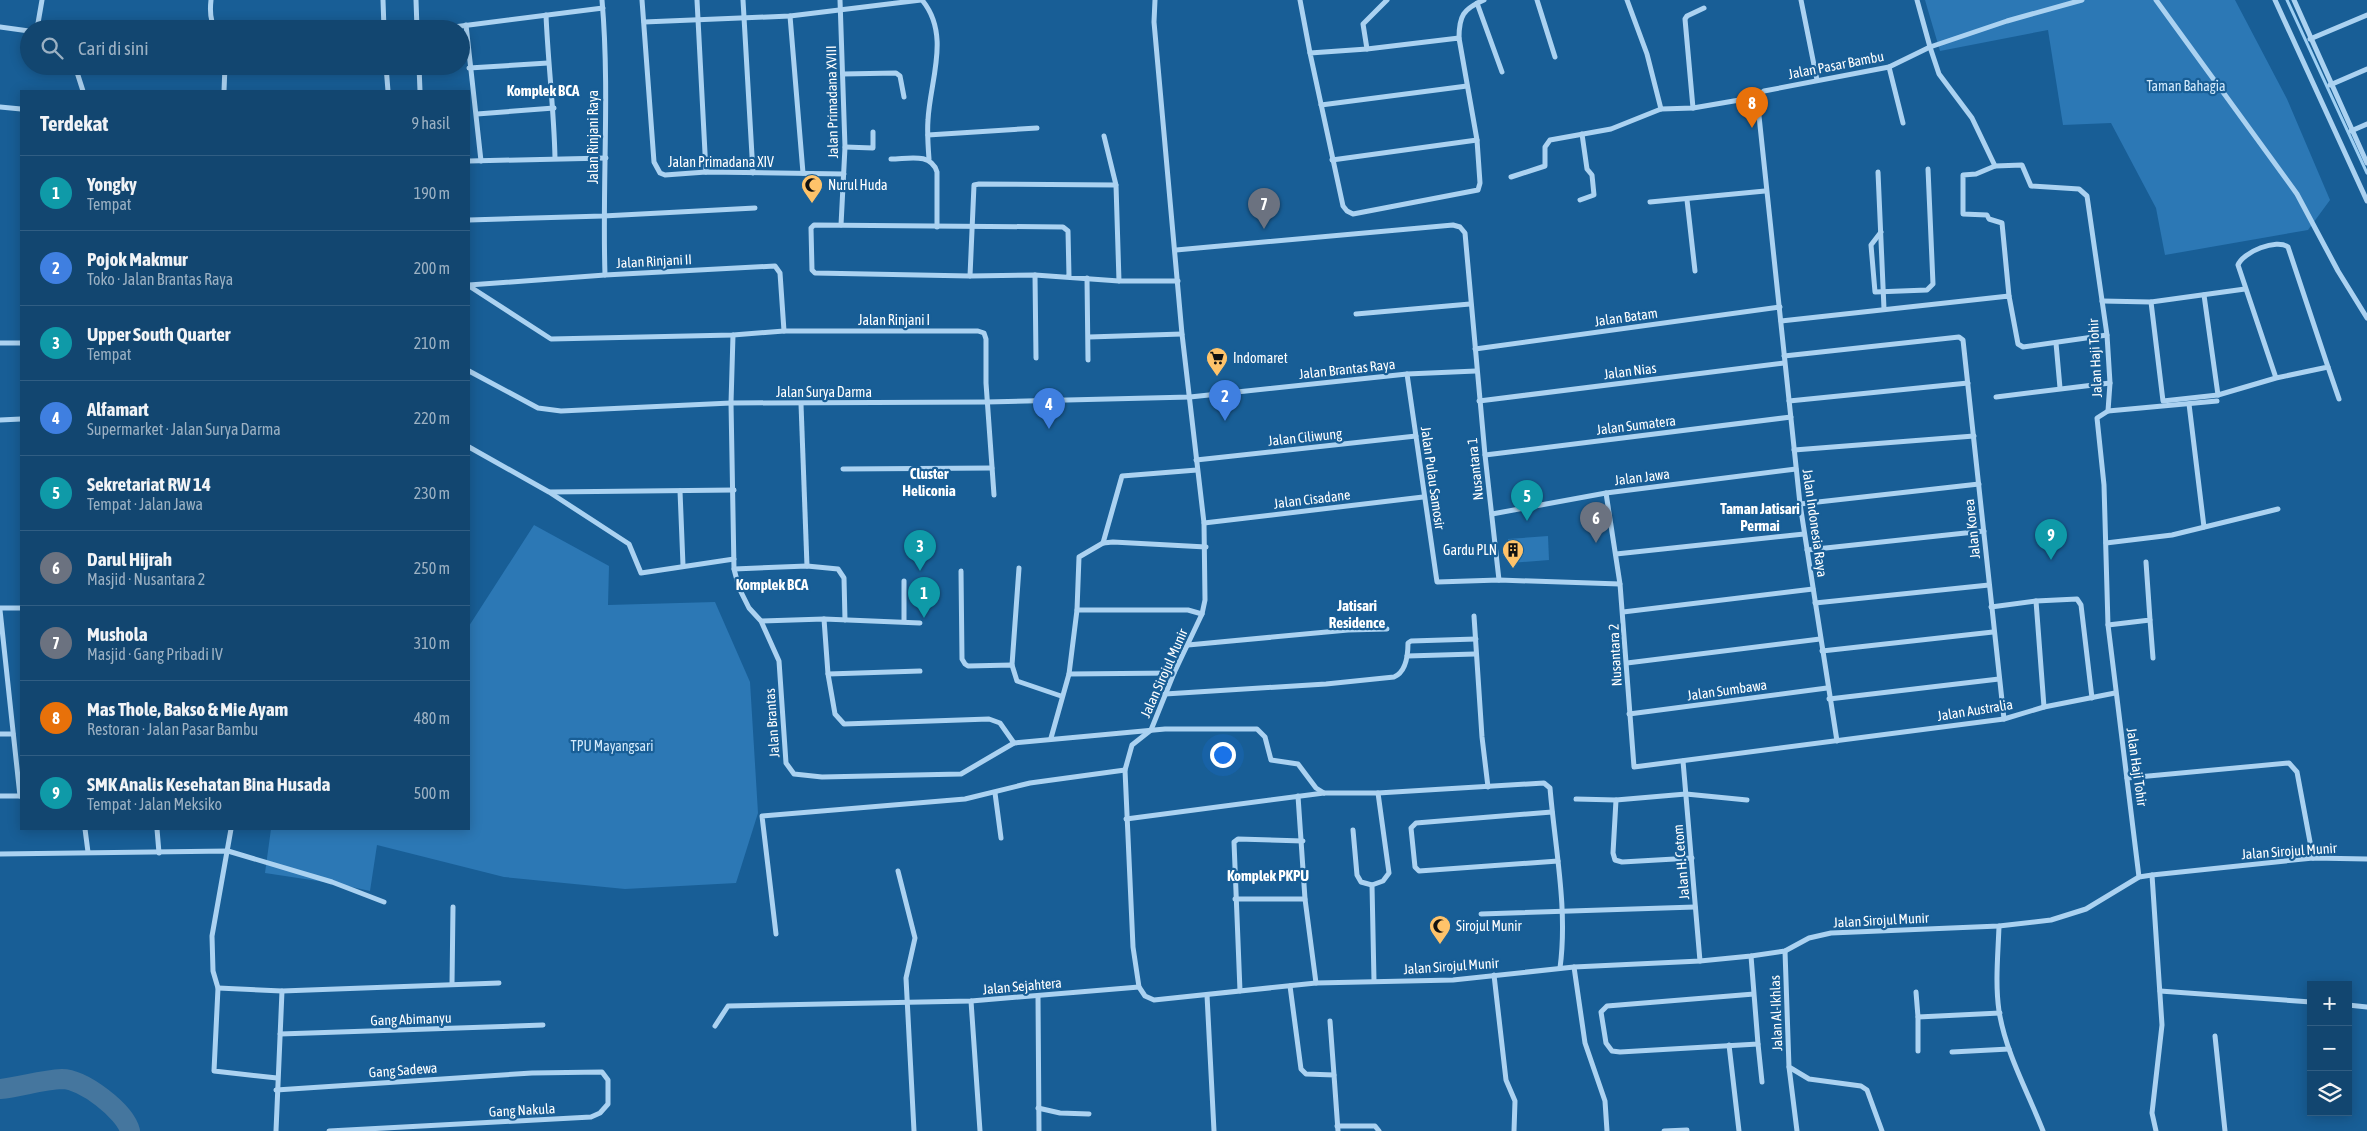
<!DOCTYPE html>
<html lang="id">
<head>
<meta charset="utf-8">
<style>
  body { margin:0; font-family:"Asap Condensed",sans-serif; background:#1b4d75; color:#f1f3f6 }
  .controls { position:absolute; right:15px; bottom:15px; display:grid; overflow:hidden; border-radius:0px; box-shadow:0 2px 12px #0003 }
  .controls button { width:45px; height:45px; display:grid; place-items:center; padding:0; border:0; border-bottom:1px solid #315e83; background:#124670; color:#f1f3f6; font:25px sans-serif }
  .you { position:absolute; left:1222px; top:754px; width:18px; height:18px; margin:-12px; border:4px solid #fff; border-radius:50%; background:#1a73e8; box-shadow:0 0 0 8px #1a73e833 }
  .badge { display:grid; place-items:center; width:32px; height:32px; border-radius:50%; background:#ffc36a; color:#fff; font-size:16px; font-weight:700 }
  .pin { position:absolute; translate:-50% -41px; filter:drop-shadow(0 1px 2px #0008) }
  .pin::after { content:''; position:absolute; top:26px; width:18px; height:15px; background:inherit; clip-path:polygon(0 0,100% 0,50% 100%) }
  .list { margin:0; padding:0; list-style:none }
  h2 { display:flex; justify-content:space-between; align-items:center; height:65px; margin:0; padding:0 20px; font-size:21px }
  h2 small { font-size:16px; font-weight:400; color:#9cb1c3 }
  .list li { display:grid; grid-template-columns:32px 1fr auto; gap:15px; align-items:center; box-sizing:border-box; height:75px; padding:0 20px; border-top:1px solid #315e83 }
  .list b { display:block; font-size:19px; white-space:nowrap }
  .list p { margin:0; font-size:16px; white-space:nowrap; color:#9cb1c3 }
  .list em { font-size:16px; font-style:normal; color:#9cb1c3 }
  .icon { flex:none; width:28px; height:28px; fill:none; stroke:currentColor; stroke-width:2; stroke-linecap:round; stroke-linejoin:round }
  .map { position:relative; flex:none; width:2367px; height:1131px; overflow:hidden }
  .search { position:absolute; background:#124670; box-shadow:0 2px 12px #0003; left:20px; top:20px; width:450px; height:55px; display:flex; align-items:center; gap:12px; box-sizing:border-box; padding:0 18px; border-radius:28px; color:#9cb1c3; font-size:19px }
  .panel { position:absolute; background:#124670; box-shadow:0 2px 12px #0003; left:20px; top:90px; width:450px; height:740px; border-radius:0px }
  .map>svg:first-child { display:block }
</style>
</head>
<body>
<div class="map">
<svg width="2367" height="1131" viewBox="0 0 2367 1131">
  <rect width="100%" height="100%" fill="#185e96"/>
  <!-- green -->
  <g fill="#2c78b5">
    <polygon points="1925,0 2235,0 2287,99 2330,200 2308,230 2165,255 2156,208 2111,123 2063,125 2048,30 1940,51"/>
    <polygon points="534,525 609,566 608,605 715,602 750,682 758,813 736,883 625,889 504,877 377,845 370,891 338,884 265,873 271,829 469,829 469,626"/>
    <polygon points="1548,536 1549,560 1510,563 1508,539"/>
  </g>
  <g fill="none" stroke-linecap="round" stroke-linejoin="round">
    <!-- stream -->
    <polyline stroke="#9ecff3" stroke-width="3" points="2287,0 2367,173"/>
    <!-- river -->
    <path stroke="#45769e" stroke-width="20" d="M0,1089C20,1087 41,1080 62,1079C83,1079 125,1111 130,1131"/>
    <!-- minor -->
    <g stroke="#abd2f1" stroke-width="5">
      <path d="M211,0C210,9 210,22 216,29"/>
      <polyline points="383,0 384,29"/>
      <polyline points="416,0 417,29"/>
      <path d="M602,0C610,91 602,183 605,275"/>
      <polyline points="642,0 654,162 660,173 665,175 706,172 844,174"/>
      <polyline points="697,0 706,172"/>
      <polyline points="743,0 753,173"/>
      <polyline points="840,0 845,147 841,225"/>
      <path d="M922,0C951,35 930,80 928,120C927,133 928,146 929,159"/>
      <polyline points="1155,0 1154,22 1182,334 1204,523 1205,600 1202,614 1174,673 1151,730 1132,745 1125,770 1133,947 1139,987 1145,996 1154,1000 1316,983 1453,980 1574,967 1700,961 1751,956 1785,951 1809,938 1831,933 1999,926 2051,920 2086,909 2139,877 2152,875 2313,858 2367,859"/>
      <polyline points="1300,0 1310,53"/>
      <polyline points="1537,0 1555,57"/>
      <polyline points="1627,0 1647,54 1661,109"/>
      <polyline points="1801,0 1817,80"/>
      <polyline points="2082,0 2007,21 1930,47 1939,74 1972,118 1995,166 2022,165 2031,186 2079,189 2087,196 2107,335 2110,383 2108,411"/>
      <polyline points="2156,0 2297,194 2338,271 2367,318"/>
      <polyline points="2275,0 2367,201"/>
      <polyline points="2294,0 2367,163"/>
      <polyline points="1477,3 1502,72"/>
      <path d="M546,15C548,63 554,110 555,158"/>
      <polyline points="790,16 803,173"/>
      <polyline points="644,22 790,16 921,0"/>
      <polyline points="466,25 481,161"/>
      <polyline points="0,27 29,31"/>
      <polyline points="37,29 42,0"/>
      <polyline points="438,29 603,8"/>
      <polygon points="1459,38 1477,140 1480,183 1478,190 1353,214 1347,211 1343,206 1310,53 1367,49"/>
      <path d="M1459,38C1459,16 1463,9 1484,0"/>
      <polyline points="2310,39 2367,15"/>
      <polyline points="1367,49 1363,24 1387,0"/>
      <polyline points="75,66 83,91"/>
      <polyline points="386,66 388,91"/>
      <polyline points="419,66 420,91"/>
      <polyline points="1889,67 1903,123"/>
      <polyline points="469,68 548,63"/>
      <polyline points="843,74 896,73 900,76 904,97"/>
      <polyline points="2330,85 2367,69"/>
      <polyline points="224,91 225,66"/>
      <polyline points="1321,105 1467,86"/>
      <polyline points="0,107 21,109"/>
      <polyline points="1693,108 1685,19 1687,16 1704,8"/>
      <polyline points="477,114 554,108"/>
      <polyline points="2351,131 2367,124"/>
      <polyline points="928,135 1037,128"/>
      <polyline points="1104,136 1116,185 1119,281"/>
      <polyline points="845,147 873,148 873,132"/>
      <path d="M891,159C908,159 931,152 937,172V227"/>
      <polyline points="1332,160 1477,140"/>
      <polyline points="469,161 606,158"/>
      <polyline points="1995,166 1976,174 1963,175 1963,214 1987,215 1989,219 2002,223 2009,296"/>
      <polyline points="1878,172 1884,309"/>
      <polyline points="1511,177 1545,166 1545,147 1550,140 1611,129 1661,109 1693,108 1757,97"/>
      <polyline points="1580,200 1594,195 1592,175 1587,169 1582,134"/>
      <polyline points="1687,200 1695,271"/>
      <polyline points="1650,202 1765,191"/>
      <polyline points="469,220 603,216 755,208"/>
      <polyline points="1881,232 1871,245 1875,292 1927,290 1933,284 1928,169"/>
      <polyline points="1176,250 1453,225 1460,227 1465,233 1485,455 1499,580"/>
      <polyline points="1035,275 1036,358"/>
      <polyline points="970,276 974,185 979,184 1116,185"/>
      <polyline points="1069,276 1068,231 1063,227 814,225 811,228 812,270 815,273 970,276 1035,275 1119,281 1178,281"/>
      <polyline points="1087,278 1088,360"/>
      <polyline points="469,285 605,275 775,266 780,273 784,331"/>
      <polyline points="469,286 551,339 733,335 784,331 978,331 984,333 986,339 986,383 994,495"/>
      <polyline points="2204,295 2218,395"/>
      <polyline points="2102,301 2151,302 2245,289"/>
      <path d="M2151,302L2163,401L2218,395L2276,378L2328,367L2288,247C2277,238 2243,252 2238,265L2276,378"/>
      <polyline points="1356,314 1470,304"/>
      <polyline points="1781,321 2009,296 2018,344 2023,347 2107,335"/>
      <polyline points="733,335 731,403 734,569 739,588 749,608 761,621 779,661 786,763 794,774 822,777 961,774 1014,743 1165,729 1257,729 1265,737 1271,760 1298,764 1316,788 1324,793"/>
      <polyline points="1089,337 1182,334"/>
      <polyline points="0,343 21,343"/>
      <polyline points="2056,343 2060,388"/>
      <polyline points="1475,349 1780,307"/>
      <polyline points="1784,356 1959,337 1963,340 2004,719"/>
      <polyline points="2328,367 2339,399"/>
      <polyline points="469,371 538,408 561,411 731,403 987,402 1190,397 1407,374 1476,371"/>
      <polyline points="1407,374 1437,582 1499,580 1620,584"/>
      <polyline points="1996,397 2110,383"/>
      <polyline points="1479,401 1784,363"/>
      <polyline points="1789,401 1968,383"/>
      <polyline points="801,404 807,566"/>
      <polyline points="2189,404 2204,527"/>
      <polyline points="0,420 21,419"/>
      <polyline points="469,447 549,492 629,544 641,573 734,559"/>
      <polyline points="1794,450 1974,436"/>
      <polyline points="1485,455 1791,417"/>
      <polyline points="1196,460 1416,436"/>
      <polyline points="843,469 992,468"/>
      <polyline points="680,491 683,565"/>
      <polyline points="550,492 734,490"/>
      <polyline points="1606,493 1620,584 1634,767 2004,719 2044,707 2115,693"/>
      <polyline points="1800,504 1979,484"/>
      <polyline points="1492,514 1606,493 1796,469"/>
      <polyline points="1204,523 1423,497"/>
      <polyline points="1103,543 1122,476 1197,470"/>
      <polyline points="2106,543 2172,535 2278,509"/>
      <polyline points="1807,550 1984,531"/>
      <polyline points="1616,554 1804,534"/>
      <polyline points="734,569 807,566 838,569 844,578 845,620"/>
      <polyline points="961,571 962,659 965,664 968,666 1012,665 1017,681 1061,696"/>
      <polyline points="904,581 904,621"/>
      <polyline points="2036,601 2044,707"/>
      <polyline points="1815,603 1989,585"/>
      <polyline points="1991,607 2036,601 2077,599 2081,605 2092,698"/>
      <polyline points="0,608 21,608"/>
      <polyline points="0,610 20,796"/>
      <polyline points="1077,610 1188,610 1202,614"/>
      <polyline points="1623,612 1813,589"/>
      <polyline points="1474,616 1482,737 1488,787"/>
      <polyline points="824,619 828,674 835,714 844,724 989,719 1000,723 1014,743"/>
      <polyline points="2150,620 2153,658"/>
      <polyline points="761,621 824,619 920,623"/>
      <polyline points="2108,625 2150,620 2146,562"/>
      <polyline points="1188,645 1348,630 1387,629"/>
      <polyline points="1822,651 1993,632"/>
      <polyline points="1407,656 1475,654"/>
      <polyline points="1627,663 1820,639"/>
      <polyline points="1012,665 1019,568"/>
      <polyline points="828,674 920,671"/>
      <polyline points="1069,674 1174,673"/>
      <path d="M1165,694L1326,684L1394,677C1406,672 1408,655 1408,643L1411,641L1476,639"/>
      <polyline points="1829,699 1999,679"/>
      <polyline points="1629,714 1827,688"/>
      <polyline points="0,734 13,734"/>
      <polyline points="1051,738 1069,674 1077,610 1079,557 1103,543 1113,542 1206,547"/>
      <polyline points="1837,741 1800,504 1757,97 1764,91 1889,67 1930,47 1917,0"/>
      <polyline points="1683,761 1700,961"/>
      <polyline points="2127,778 2289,763 2297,772 2313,858"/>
      <polyline points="995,793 1001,838"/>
      <polyline points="0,796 21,796"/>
      <polyline points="1298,796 1305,899 1316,983"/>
      <polyline points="1576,799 1616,800 1686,794 1747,800"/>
      <polyline points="1616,800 1613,853 1615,860 1622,862 1692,858"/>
      <polyline points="1552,812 1416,823 1411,828 1415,867 1419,871 1558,861"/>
      <path d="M1126,819L1324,793H1378L1544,783L1550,788C1555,848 1568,909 1560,968"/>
      <polyline points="85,829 88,852"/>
      <polyline points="157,829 159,853"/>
      <polyline points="231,829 212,936 213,971 218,988 214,1071 277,1078"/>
      <polyline points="1353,830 1357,875 1361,882 1372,885"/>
      <polyline points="0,854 228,851 332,882 384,902"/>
      <polyline points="898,871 915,938 906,978 914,1131"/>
      <polyline points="2152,875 2162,1025 2152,1113 2156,1131"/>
      <polyline points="2139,877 2108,625 2104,485 2097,418 2108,411 2217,401"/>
      <polyline points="1235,899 1305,899"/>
      <polyline points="1481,914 1695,907"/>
      <path d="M1999,926C1998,955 1995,983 1999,1011C2006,1054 2028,1092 2043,1131"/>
      <polyline points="776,934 762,816 965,799 1030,783 1125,770"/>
      <polyline points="1785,951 1789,1067 1809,1079 1861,1086 1867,1090 1882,1131"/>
      <polyline points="1751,956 1758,1044 1620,1052 1612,1051 1606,1043 1601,1012 1607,1006 1754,994"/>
      <polyline points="1574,967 1585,1043 1605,1101 1607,1131"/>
      <polyline points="1494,975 1506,1080 1515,1101 1514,1131"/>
      <polyline points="1374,981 1372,885 1383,881 1389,873 1378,793"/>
      <polyline points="452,984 453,907"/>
      <polyline points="1290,986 1301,1069 1306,1074 1334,1075 1338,1131"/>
      <polyline points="218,988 282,991 499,983"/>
      <polyline points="1240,991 1234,842 1238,839 1303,841"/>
      <polyline points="2160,991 2311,1002"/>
      <polyline points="1916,992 1918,1017 2000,1013"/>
      <polyline points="1207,995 1214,1131"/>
      <polyline points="1038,996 1039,1131"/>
      <polyline points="971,1001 980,1131"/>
      <polyline points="2348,1005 2367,1007"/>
      <polyline points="1918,1017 1918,1051"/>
      <polyline points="1330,1021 1334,1075"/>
      <polyline points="715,1026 728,1006 971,1001 1139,987"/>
      <polyline points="280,1034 543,1025"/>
      <polyline points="2215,1036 2225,1131"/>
      <polyline points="1758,1044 1762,1082"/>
      <polyline points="1729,1045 1739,1131"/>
      <polyline points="1952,1052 2009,1049"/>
      <polyline points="1789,1067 1797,1131"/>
      <polyline points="276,1090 532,1073 602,1072 608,1080 608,1104 600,1113 591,1117 329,1131"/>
      <polyline points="1038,1108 1060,1113 1089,1114"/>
      <polyline points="1337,1126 1375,1126 1379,1131"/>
      <polyline points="276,1131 282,991"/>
      <polyline points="1664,1131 1687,1130"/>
    </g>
  </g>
  <!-- icons -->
  <defs>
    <g id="mosque-pin" transform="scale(1.125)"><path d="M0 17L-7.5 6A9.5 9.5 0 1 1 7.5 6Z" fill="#ffc36a" stroke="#185e96"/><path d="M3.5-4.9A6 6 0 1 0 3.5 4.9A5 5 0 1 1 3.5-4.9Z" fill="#111"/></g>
    <g id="supermarket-pin" transform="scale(1.125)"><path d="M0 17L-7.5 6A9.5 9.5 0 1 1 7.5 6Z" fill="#ffc36a" stroke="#185e96"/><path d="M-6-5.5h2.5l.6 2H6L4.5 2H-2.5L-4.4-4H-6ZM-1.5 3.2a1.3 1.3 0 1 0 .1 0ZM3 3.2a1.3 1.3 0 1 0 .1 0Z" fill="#111"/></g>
    <g id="building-pin" transform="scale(1.125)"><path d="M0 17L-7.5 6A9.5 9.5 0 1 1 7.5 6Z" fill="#ffc36a" stroke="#185e96"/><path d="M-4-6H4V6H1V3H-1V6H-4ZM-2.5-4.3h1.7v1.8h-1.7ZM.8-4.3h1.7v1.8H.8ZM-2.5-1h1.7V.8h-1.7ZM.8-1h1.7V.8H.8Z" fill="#111"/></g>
  </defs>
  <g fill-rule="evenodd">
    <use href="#mosque-pin" x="812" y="185"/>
    <use href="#supermarket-pin" x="1217" y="358"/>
    <use href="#building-pin" x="1513" y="550"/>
    <use href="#mosque-pin" x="1440" y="926"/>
  </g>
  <g text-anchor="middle" stroke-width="4.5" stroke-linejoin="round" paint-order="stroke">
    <!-- street labels -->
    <g font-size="14" fill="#fff" stroke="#185e96">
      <text transform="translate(1836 65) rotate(-11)" y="5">Jalan Pasar Bambu</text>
      <text transform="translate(832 102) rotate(-91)" y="5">Jalan Primadana XVIII</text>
      <text transform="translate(593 137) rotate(-90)" y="5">Jalan Rinjani Raya</text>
      <text x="721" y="167">Jalan Primadana XIV</text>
      <text transform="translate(654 261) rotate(-3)" y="5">Jalan Rinjani II</text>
      <text transform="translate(1626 317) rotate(-8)" y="5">Jalan Batam</text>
      <text x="894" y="325">Jalan Rinjani I</text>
      <text transform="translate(2095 358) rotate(-93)" y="5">Jalan Haji Tohir</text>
      <text transform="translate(1347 369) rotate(-6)" y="5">Jalan Brantas Raya</text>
      <text transform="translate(1630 371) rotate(-7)" y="5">Jalan Nias</text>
      <text x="824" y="397">Jalan Surya Darma</text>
      <text transform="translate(1636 425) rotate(-7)" y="5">Jalan Sumatera</text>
      <text transform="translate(1305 437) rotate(-6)" y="5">Jalan Ciliwung</text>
      <text transform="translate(1475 469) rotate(-96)" y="5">Nusantara 1</text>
      <text transform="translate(1642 477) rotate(-7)" y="5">Jalan Jawa</text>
      <text transform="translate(1433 478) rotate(82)" y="5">Jalan Pulau Samosir</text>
      <text transform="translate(1312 499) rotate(-7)" y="5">Jalan Cisadane</text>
      <text transform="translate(1815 523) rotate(82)" y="5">Jalan Indonesia Raya</text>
      <text transform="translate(1972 529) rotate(-96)" y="5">Jalan Korea</text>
      <text transform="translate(1615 655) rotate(-93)" y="5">Nusantara 2</text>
      <text transform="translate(1164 673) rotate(-66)" y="5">Jalan Sirojul Munir</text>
      <text transform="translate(1727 690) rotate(-8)" y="5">Jalan Sumbawa</text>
      <text transform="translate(1975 710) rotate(-9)" y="5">Jalan Australia</text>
      <text transform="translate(772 723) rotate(-94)" y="5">Jalan Brantas</text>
      <text transform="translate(2137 767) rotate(82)" y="5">Jalan Haji Tohir</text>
      <text transform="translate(2289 851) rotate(-4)" y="5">Jalan Sirojul Munir</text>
      <text transform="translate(1681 862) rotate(-95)" y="5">Jalan H. Cetom</text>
      <text transform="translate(1881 920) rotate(-3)" y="5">Jalan Sirojul Munir</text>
      <text transform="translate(1451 966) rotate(-4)" y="5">Jalan Sirojul Munir</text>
      <text transform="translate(1022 986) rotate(-5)" y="5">Jalan Sejahtera</text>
      <text transform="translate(1776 1013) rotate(-92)" y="5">Jalan Al-Ikhlas</text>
      <text transform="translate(411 1019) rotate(-2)" y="5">Gang Abimanyu</text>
      <text transform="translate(403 1070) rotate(-4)" y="5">Gang Sadewa</text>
      <text transform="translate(522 1110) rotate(-3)" y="5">Gang Nakula</text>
    </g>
    <!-- park labels -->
    <g font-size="14" fill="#d2eafc" stroke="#185e96">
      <text x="2186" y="91">Taman Bahagia</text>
      <text x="612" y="751">TPU Mayangsari</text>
    </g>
    <!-- poi labels -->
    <g font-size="14" fill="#fff" stroke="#185e96" text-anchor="start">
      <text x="828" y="190">Nurul Huda</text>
      <text x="1233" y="363">Indomaret</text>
      <text x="1497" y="555" text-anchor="end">Gardu PLN</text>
      <text x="1456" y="931">Sirojul Munir</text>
    </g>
    <!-- neighbourhood labels -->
    <g font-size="15" font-weight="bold" fill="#fff" stroke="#185e96">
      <text x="543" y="96">Komplek BCA</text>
      <text x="929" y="479">Cluster<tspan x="929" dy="17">Heliconia</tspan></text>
      <text x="1760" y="514">Taman Jatisari<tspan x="1760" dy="17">Permai</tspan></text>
      <text x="772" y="590">Komplek BCA</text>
      <text x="1357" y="611">Jatisari<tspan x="1357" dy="17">Residence</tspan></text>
      <text x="1268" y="881">Komplek PKPU</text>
    </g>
  </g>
</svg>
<div class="controls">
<button>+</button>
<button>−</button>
<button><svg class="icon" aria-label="layers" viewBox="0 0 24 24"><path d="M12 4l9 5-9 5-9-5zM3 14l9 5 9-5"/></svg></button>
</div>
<div class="you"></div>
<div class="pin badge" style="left:924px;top:618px;background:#0f9aa8">1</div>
<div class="pin badge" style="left:1225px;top:421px;background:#3f7fe0">2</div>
<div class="pin badge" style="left:920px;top:571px;background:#0f9aa8">3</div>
<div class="pin badge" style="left:1049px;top:429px;background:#3f7fe0">4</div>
<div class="pin badge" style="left:1527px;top:521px;background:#0f9aa8">5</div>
<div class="pin badge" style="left:1596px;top:543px;background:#6b7280">6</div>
<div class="pin badge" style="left:1264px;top:229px;background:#6b7280">7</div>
<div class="pin badge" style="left:1752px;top:128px;background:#e8710a">8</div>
<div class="pin badge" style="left:2051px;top:560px;background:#0f9aa8">9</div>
<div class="search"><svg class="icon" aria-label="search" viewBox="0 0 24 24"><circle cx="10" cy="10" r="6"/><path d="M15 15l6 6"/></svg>Cari di sini</div>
<section class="panel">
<h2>Terdekat<small>9 hasil</small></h2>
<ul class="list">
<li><span class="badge" style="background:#0f9aa8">1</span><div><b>Yongky</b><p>Tempat</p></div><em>190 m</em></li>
<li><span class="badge" style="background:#3f7fe0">2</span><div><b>Pojok Makmur</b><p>Toko · Jalan Brantas Raya</p></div><em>200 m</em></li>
<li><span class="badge" style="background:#0f9aa8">3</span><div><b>Upper South Quarter</b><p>Tempat</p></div><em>210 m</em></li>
<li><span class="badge" style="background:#3f7fe0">4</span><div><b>Alfamart</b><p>Supermarket · Jalan Surya Darma</p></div><em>220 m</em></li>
<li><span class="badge" style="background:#0f9aa8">5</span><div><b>Sekretariat RW 14</b><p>Tempat · Jalan Jawa</p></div><em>230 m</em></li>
<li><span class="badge" style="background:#6b7280">6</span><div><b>Darul Hijrah</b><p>Masjid · Nusantara 2</p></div><em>250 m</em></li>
<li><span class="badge" style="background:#6b7280">7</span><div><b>Mushola</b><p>Masjid · Gang Pribadi IV</p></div><em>310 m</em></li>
<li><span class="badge" style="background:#e8710a">8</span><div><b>Mas Thole, Bakso &amp; Mie Ayam</b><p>Restoran · Jalan Pasar Bambu</p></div><em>480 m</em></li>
<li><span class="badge" style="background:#0f9aa8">9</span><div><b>SMK Analis Kesehatan Bina Husada</b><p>Tempat · Jalan Meksiko</p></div><em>500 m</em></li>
</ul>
</section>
</div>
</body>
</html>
